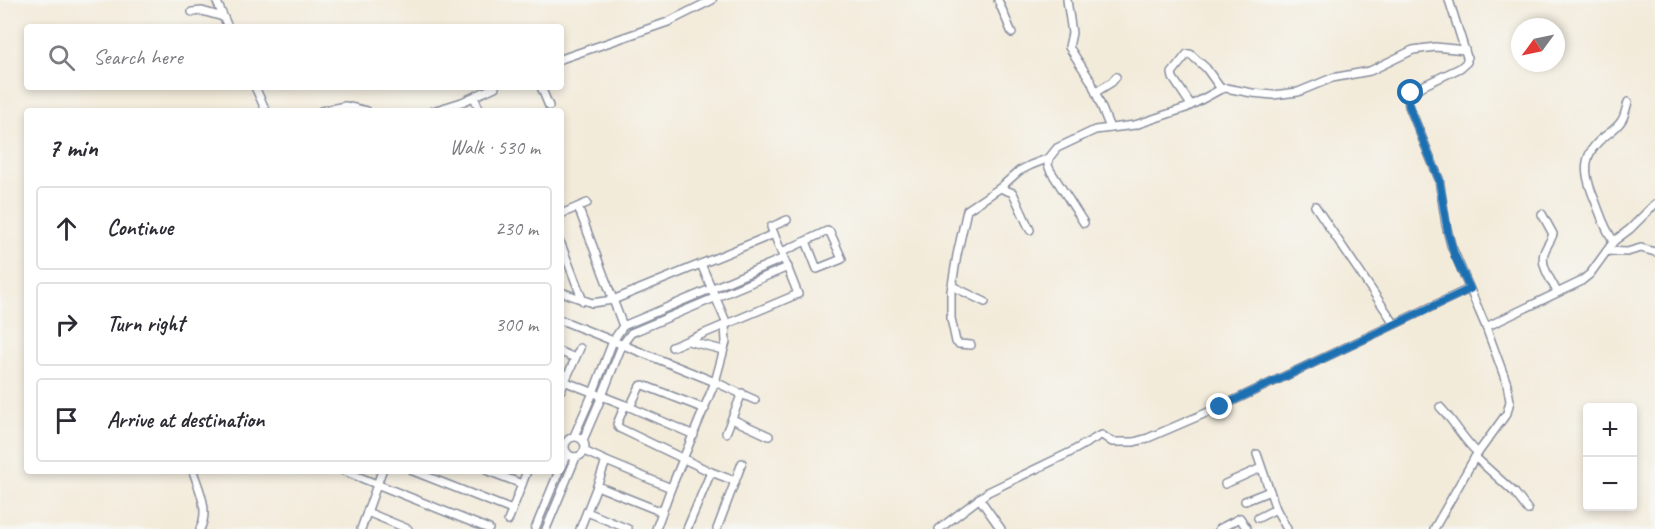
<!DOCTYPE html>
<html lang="en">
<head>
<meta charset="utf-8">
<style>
  body { margin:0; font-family:Caveat,sans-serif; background:#f2f2f3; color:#2b2b33 }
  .controls { position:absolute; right:18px; bottom:18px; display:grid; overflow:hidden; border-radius:6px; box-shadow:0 3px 9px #0003 }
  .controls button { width:54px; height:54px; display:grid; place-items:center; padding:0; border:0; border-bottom:2px solid #e1e1e2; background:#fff; color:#2b2b33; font:30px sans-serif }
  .compass { position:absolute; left:1511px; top:18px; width:54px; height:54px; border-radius:50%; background:#fff; box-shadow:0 3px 9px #0003; rotate:237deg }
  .stop { position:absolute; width:18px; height:18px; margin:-14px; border:4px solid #1f6fb2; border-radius:50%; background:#fff }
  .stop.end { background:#1f6fb2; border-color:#fff; box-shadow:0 2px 6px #0008 }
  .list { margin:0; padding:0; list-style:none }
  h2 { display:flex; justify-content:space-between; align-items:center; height:78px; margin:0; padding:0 24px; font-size:26px }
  h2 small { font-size:20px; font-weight:400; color:#7c7c81 }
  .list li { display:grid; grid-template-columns:39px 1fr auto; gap:18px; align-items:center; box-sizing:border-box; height:84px; margin:0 12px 12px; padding:0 12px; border:2px solid #e1e1e2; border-radius:6px }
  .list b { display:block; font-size:22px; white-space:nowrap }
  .list em { font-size:20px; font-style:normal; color:#7c7c81 }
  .icon { flex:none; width:33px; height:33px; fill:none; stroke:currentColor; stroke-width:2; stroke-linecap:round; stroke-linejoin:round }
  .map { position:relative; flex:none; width:1655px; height:529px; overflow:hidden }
  .search { position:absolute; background:#fff; box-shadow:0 3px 9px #0003; left:24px; top:24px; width:540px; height:66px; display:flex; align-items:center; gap:15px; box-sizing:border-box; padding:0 21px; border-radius:6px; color:#7c7c81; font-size:22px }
  .panel { position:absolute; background:#fff; box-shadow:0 3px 9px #0003; left:24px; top:108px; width:540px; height:366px; border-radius:6px }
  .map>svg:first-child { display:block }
</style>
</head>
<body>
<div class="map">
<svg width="1655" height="529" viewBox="0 0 1655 529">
  <rect width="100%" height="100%" fill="#f6f6f2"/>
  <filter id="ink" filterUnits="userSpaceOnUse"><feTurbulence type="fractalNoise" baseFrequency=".0167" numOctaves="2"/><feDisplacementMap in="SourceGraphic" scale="12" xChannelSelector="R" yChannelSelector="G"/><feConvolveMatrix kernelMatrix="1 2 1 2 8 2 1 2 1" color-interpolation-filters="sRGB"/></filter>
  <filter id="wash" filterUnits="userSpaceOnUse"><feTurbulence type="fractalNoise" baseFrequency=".008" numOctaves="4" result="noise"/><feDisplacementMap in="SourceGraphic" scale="24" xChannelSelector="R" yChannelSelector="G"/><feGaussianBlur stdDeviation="1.35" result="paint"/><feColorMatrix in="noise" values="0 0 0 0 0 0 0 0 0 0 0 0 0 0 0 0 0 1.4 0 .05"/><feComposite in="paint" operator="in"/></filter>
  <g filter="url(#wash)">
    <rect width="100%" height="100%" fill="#f3ebda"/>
  </g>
  <g filter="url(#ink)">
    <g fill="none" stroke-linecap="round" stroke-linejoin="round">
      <!-- minor casing -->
      <g stroke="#878d9c" stroke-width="10">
        <g id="minor">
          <polyline points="216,0 228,27"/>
          <polyline points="998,0 1012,33"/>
          <polyline points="1067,0 1072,33 1069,47 1091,81 1110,128"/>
          <polyline points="192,12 202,11 223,17"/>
          <polyline points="561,59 668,22 712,0"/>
          <polyline points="255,87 266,111"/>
          <polyline points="541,87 549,106"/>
          <polyline points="1096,92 1112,82 1116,77"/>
          <polyline points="474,97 480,111"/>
          <polyline points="1191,105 1173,78 1172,73 1187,54 1190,54 1206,68 1221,89"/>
          <polyline points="321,111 345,106 367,111"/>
          <polyline points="433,111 462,102 495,87"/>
          <polyline points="1000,188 1013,193 1030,230"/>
          <polyline points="1315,206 1394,323"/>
          <polyline points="578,207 623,326"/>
          <polyline points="561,214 587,203"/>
          <path d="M1542,214L1553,234C1551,241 1546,246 1544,253C1540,266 1552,281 1557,292"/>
          <polyline points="1084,223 1050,170 1048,165 1049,158 1057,148 1095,130 1135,125 1186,108 1221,89 1226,88 1252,93 1273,95 1298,92 1332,78 1370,71 1413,50 1435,47 1465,50"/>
          <polyline points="774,234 771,227 787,220"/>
          <path d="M1614,241C1605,230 1601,216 1596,203C1587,182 1579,161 1598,142C1606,134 1616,130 1622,120C1625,115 1626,108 1628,102"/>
          <polyline points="561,244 583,301"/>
          <polyline points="1607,251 1627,252 1641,248 1655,252"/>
          <polyline points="782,252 827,231 830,232 842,259 817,269 806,241"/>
          <polyline points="701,264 727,324 725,325 726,342 715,382 755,400"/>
          <polyline points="952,286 985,302"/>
          <polyline points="561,292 592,303 613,300 774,234 798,294 672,347"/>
          <polyline points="561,320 715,382 671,488 656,529"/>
          <polyline points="1486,327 1580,282 1590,274 1614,241 1630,229 1655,204"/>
          <polyline points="688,341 723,350"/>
          <polyline points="971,345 959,344 956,342 951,318 951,291 957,255 967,210 1000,188 1019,171 1031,165 1049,158"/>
          <polyline points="561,352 575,358"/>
          <polyline points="561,380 625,405 694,435"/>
          <polyline points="561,390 580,348"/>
          <polyline points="625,405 617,424 619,428 711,472 735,481"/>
          <polyline points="630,407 640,386 643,385 705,409"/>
          <path d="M1440,407C1454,421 1463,440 1478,453"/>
          <polyline points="732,419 769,436"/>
          <polyline points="726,433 742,393"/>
          <polyline points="574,436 593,393 613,341 623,326 784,258"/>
          <circle cx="575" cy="447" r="10"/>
          <polyline points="583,440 602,396 622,345 631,333 788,267"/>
          <polyline points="584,451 606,461 671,488"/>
          <polyline points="1257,454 1276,509 1287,529"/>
          <polyline points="1475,457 1515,493 1528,510"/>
          <polyline points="561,467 567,453"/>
          <path d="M193,471C199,490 210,510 200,529"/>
          <polyline points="344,471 489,529"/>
          <polyline points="413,471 512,510"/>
          <polyline points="488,471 522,484"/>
          <polyline points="1225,484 1261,468"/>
          <polyline points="597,486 662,512"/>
          <polyline points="979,498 1001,529"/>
          <polyline points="1245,501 1270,491"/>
          <polyline points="367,512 408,529"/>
          <polyline points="587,512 628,529"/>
          <polyline points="1258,518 1276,509"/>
          <polyline points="508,521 527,471"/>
          <polyline points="361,529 382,471"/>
          <polyline points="535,529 559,471"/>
          <polyline points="546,529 576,457"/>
          <polyline points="580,529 597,486 606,461"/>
          <polyline points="687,529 711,472"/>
          <polyline points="717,529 742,463"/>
          <polyline points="939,529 988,492 1069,453 1099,436 1102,435 1112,442 1134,442 1148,438 1220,407 1469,289"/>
          <polyline points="1219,529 1240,518 1247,529"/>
          <polyline points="1434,529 1475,457 1507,413 1510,401 1507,384 1486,327 1451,245 1446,225 1439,179 1409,106 1408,97 1414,90 1460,68 1467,62 1467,57 1449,0"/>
        </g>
      </g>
      <!-- minor -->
      <use href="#minor" stroke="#fff" stroke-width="7"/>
    </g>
  </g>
  <g fill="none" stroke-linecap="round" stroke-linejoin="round" filter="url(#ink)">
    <!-- route -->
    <polyline stroke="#1f6fb2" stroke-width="8" points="1220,407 1470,289 1454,254 1448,233 1439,179 1409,106 1408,97 1411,93"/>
  </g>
</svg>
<div class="controls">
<button>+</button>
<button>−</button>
</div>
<svg class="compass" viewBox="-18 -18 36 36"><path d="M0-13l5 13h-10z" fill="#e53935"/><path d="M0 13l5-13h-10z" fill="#7c7c81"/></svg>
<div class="stop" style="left:1411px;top:93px"></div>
<div class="stop end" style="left:1220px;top:407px"></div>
<div class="search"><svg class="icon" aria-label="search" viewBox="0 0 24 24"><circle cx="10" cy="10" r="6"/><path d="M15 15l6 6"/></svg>Search here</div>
<section class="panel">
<h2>7 min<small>Walk · 530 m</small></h2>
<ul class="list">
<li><svg class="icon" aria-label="ahead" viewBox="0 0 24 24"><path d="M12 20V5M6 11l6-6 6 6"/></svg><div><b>Continue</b></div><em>230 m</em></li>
<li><svg class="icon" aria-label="right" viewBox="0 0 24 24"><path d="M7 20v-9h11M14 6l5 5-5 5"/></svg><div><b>Turn right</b></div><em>300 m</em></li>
<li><svg class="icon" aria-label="arrive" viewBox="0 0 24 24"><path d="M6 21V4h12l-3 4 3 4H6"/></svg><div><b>Arrive at destination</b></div></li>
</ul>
</section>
</div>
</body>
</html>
